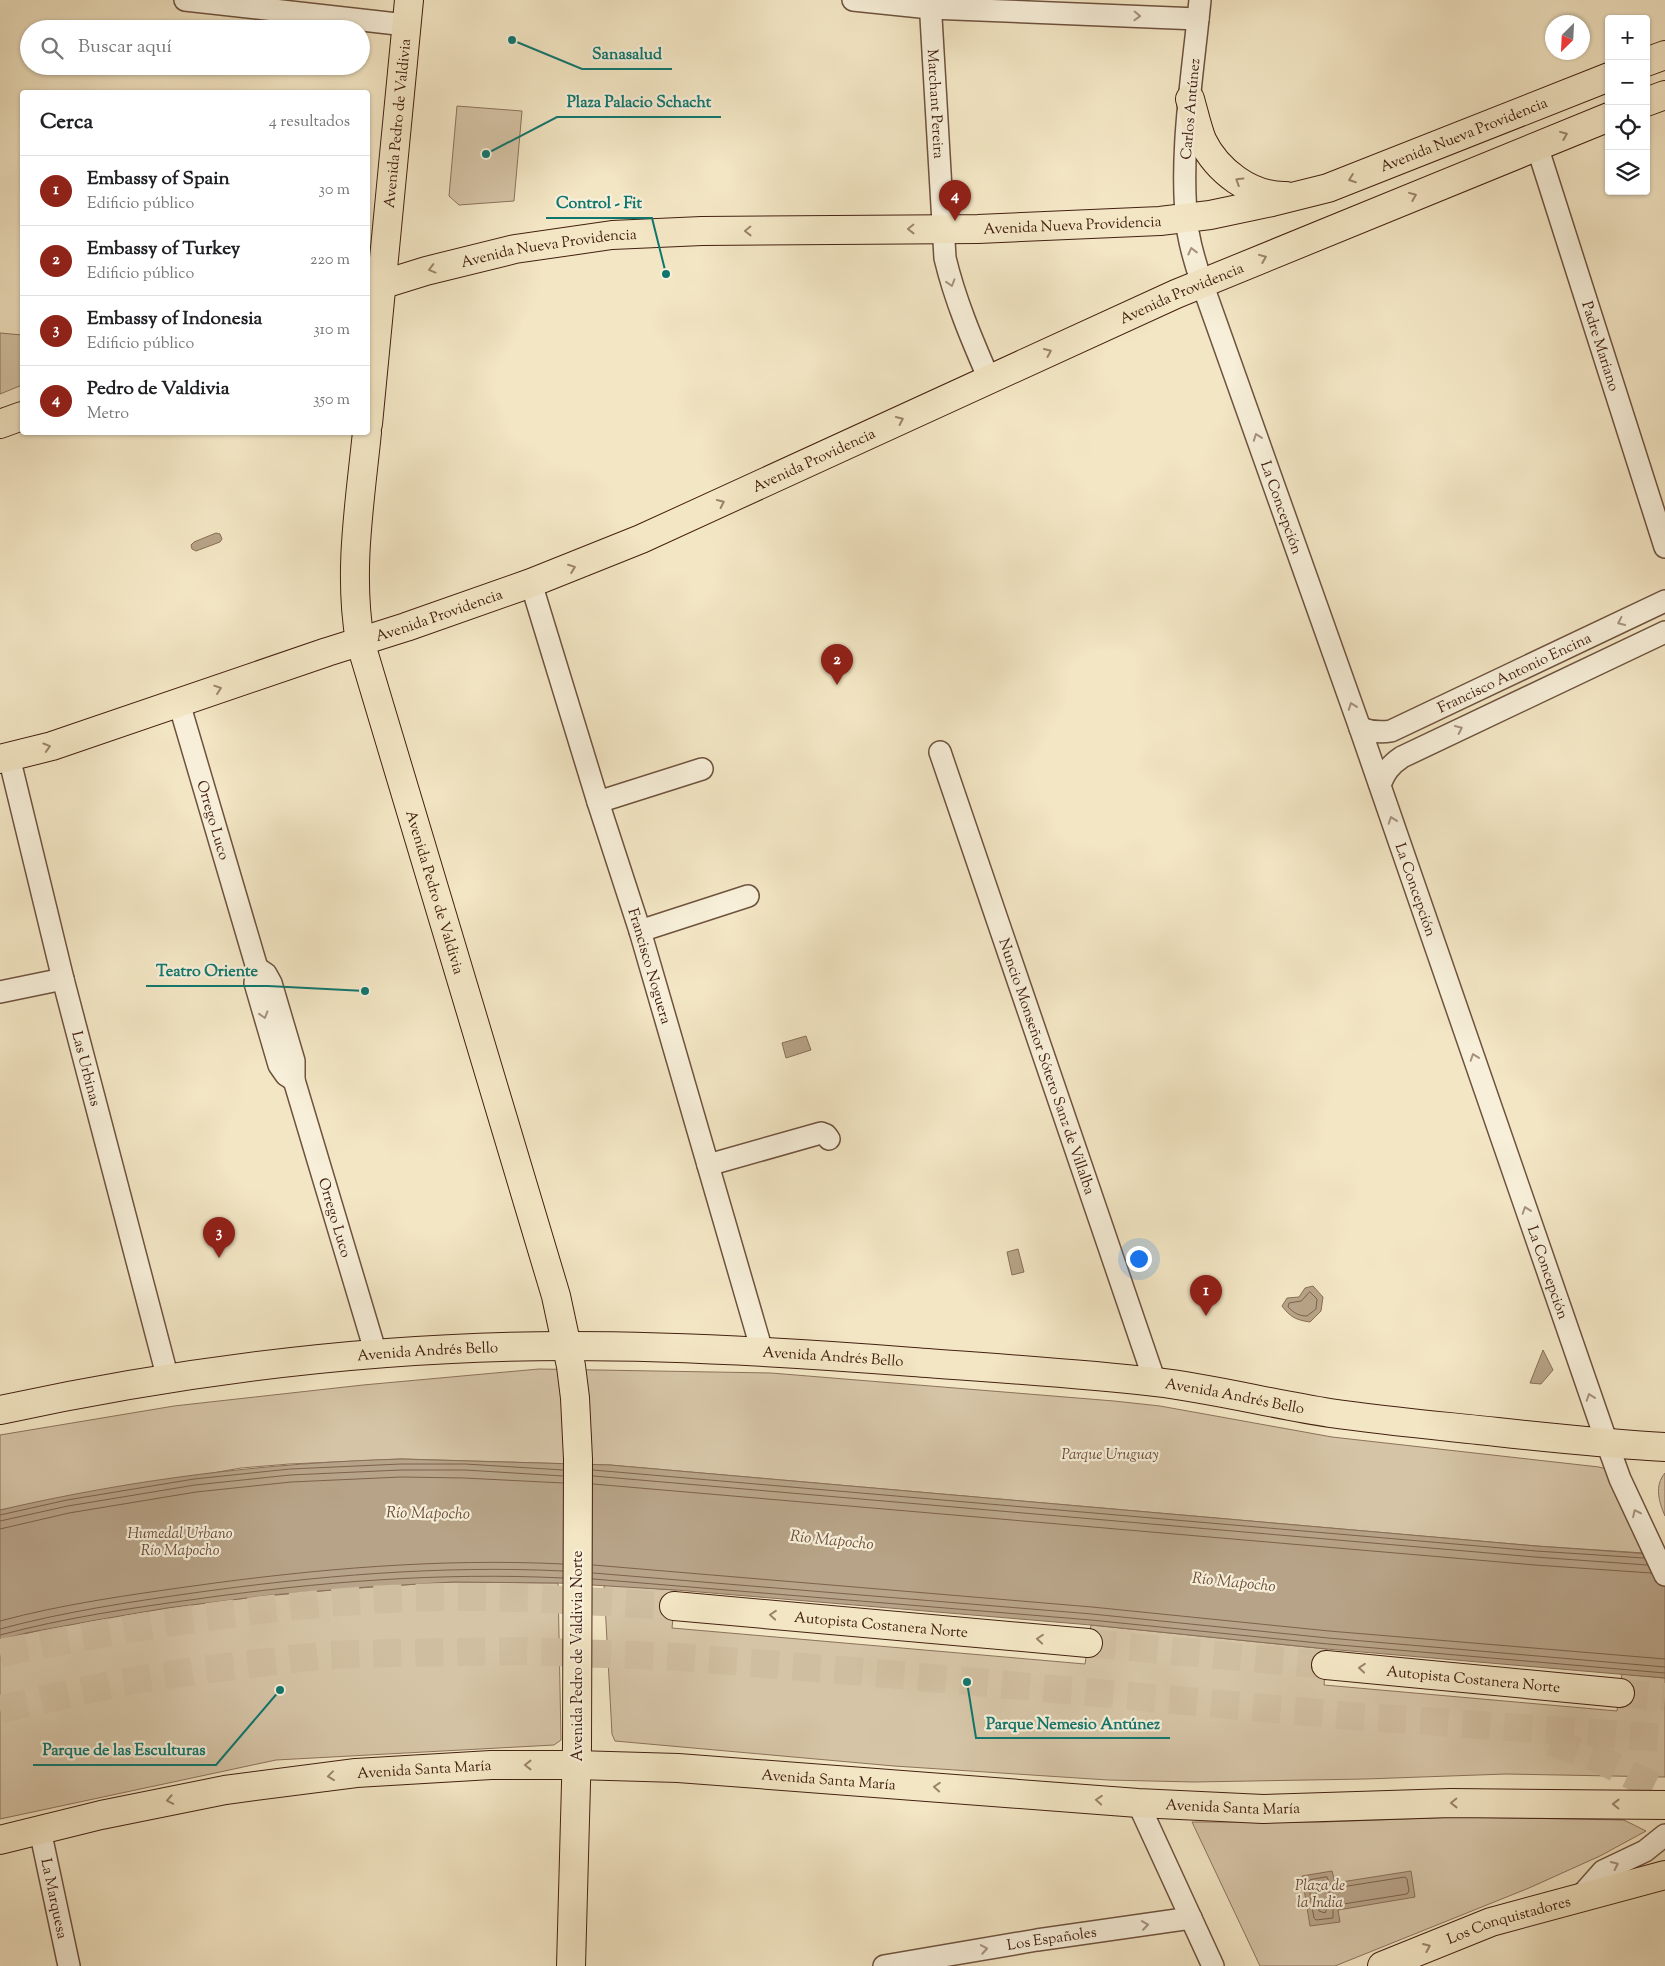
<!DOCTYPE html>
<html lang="es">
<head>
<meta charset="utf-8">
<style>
  body { margin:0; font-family:"Sorts Mill Goudy",serif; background:#f6f6f6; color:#202124 }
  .controls { position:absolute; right:15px; top:15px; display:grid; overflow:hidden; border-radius:5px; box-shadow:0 1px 4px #0004 }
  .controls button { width:45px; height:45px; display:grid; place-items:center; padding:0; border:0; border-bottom:1px solid #e0e0e0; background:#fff; color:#202124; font:25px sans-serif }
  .compass { position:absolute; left:1545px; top:15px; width:45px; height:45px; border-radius:50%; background:#fff; box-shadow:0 1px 4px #0004; rotate:204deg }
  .you { position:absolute; left:1138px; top:1258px; width:18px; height:18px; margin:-12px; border:4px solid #fff; border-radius:50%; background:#1a73e8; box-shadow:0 0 0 8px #1a73e833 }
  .badge { display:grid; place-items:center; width:32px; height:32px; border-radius:50%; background:#8f2418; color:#fff; font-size:16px; font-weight:700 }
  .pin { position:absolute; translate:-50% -41px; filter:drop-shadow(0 1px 2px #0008) }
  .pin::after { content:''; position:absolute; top:26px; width:18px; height:15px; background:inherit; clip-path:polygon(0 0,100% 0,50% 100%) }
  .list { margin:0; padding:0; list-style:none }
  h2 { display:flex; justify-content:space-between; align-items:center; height:65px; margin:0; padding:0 20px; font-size:21px }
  h2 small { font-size:16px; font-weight:400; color:#757577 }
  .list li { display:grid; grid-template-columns:32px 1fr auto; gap:15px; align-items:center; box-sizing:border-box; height:70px; padding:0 20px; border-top:1px solid #e0e0e0 }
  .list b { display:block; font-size:19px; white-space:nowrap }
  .list p { margin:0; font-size:16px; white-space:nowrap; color:#757577 }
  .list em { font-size:16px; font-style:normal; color:#757577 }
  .icon { flex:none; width:28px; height:28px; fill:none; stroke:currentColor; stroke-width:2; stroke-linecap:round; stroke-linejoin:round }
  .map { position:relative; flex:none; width:1665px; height:1966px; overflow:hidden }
  .search { position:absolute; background:#fff; box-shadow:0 1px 4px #0004; left:20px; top:20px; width:350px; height:55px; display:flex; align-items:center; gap:12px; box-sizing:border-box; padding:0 18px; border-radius:28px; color:#757577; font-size:19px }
  .panel { position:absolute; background:#fff; box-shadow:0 1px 4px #0004; left:20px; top:90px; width:350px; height:345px; border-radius:5px }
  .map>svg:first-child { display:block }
</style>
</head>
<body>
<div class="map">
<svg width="1665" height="1966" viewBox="0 0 1665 1966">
  <rect width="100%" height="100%" fill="#f3e6c4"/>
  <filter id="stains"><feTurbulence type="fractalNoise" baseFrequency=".004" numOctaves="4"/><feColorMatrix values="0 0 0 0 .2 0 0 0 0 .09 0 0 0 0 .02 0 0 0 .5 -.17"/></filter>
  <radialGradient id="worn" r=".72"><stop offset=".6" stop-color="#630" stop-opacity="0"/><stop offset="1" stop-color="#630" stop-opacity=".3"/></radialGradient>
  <!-- green -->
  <g fill="#d5c4a6" stroke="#8c725c">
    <polygon points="457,106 522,111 514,201 459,205 449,196"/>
    <polygon points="0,333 22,335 22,385 0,394"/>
    <polygon points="539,1369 771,1373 1114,1401 1160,1406 1332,1437 1599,1467 1606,1469 1644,1553 1536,1546 610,1465 401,1459 289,1464 241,1468 0,1510 0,1435 174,1406 363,1385"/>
    <path d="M1665,1473V1516C1659,1502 1654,1486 1665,1473Z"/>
    <path d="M453,1582L558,1583L561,1740L554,1745L276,1760L0,1819V1640C44,1628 89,1621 134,1613C240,1596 346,1588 453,1582Z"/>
    <polygon points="604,1585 676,1590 672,1628 1085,1664 1091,1625 1327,1649 1324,1685 1617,1711 1622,1674 1665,1678 1665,1777 1506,1774 1365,1779 1194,1782 1108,1780 894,1766 615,1741 612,1734"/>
    <polygon points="1458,1817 1624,1820 1646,1831 1600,1856 1529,1888 1335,1966 1260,1966 1192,1822 1324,1822"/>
  </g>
  <!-- water -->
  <g fill="#b7a387" stroke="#896f58">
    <polygon points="216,533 220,534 222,539 220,542 196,551 192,549 191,545 194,542"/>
    <polygon points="806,1036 811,1050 786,1058 782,1043"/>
    <polygon points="1018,1249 1024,1272 1012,1275 1007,1252"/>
    <path d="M1313,1286L1323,1297L1321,1311L1310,1322C1296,1320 1290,1317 1282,1306L1287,1298L1299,1297L1305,1288Z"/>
    <polygon points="1543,1350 1553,1370 1541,1384 1530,1383"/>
    <path d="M401,1459L610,1465L1536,1546L1665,1555V1678L1327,1649L1091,1625L676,1590L558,1583L453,1582L368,1587L271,1595L167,1608L97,1620L26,1633L0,1640V1510C134,1479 264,1463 401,1459Z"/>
    <polygon points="1332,1871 1335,1883 1411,1871 1415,1897 1338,1910 1340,1922 1310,1926 1302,1876"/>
  </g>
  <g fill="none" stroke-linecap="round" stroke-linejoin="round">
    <!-- shore -->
    <g stroke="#7d624c" stroke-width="1">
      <path d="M1310,1292L1317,1299L1316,1309L1307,1316C1299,1316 1294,1313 1288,1307L1289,1303L1301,1301Z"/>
      <polyline points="593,1470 1536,1551 1644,1558"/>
      <polyline points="593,1476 1535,1557 1647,1565"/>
      <polyline points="593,1484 1535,1565 1651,1573"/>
      <polyline points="0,1515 67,1500 194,1479 290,1469 401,1464 465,1464 563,1470"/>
      <polyline points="0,1521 68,1506 195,1485 290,1475 401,1470 465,1470 563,1476"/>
      <polyline points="0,1529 69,1513 196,1492 291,1482 401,1477 464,1478 563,1483"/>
      <polyline points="593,1565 1092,1607 1329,1631 1665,1659"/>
      <polyline points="593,1573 1092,1614 1328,1638 1665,1667"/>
      <polyline points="593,1579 1091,1620 1328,1644 1665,1673"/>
      <path d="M0,1621C63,1604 129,1595 193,1586C315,1569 440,1558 563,1564"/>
      <path d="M0,1629C63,1612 129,1602 193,1593C315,1576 440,1565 563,1571"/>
      <path d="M0,1635C64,1618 131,1608 197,1599C317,1582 441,1572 563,1578"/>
      <polygon points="1327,1877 1331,1886 1335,1888 1405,1877 1407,1879 1409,1891 1407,1894 1337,1905 1333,1909 1333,1918 1316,1920 1314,1918 1308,1882 1310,1880"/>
      <polygon points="1317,1885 1322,1885 1328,1892 1336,1896 1329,1904 1325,1913 1319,1911 1315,1887"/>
    </g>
    <!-- highway-tunnel -->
    <g stroke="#d0bea0" stroke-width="28" stroke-dasharray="28 14" stroke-linecap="butt">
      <polyline points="1088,1643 1326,1665"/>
      <path d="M0,1653C146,1624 294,1600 443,1597C520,1596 597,1602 674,1606"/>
      <polyline points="1620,1693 1665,1697"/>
      <polyline points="0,1709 123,1682 193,1671 326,1655 392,1653 526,1651 680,1657 877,1673 1352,1716 1665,1738"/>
      <polyline points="1551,1742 1596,1758 1665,1792"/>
    </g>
    <!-- minor casing -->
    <g stroke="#6f523e" stroke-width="24">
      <g id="minor">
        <polyline points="185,0 406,25"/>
        <polyline points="853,0 930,8 1198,19"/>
        <path id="s1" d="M930,0L945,258C955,300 972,340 989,379"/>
        <path id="s2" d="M1200,0C1193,73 1178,159 1188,232C1191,249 1196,266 1202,283L1360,728L1607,1443L1620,1479L1665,1575"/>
        <path id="s3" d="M1537,146L1665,547"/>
        <path id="s4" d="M531,583L598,802L640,931L762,1351"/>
        <path id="s5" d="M179,703L257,968L255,983L279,1065L286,1075L294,1080"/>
        <path id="s6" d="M1360,728C1371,732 1379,733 1391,731L1665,601"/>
        <path id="s7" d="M940,752L1155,1382"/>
        <path id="s8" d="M9,757L63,979L168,1379"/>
        <path d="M1380,785C1385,772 1390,765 1402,757L1665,632"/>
        <polyline points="598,802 702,769"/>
        <polyline points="640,931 748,896"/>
        <path id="s9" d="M257,968L266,974L271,983L294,1061V1080L376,1354"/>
        <polyline points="0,992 63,979"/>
        <polyline points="708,1165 821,1133 826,1135 829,1139"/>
        <polyline points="1138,1803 1213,1966"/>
        <path id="s10" d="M40,1830L69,1966"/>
        <polyline points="1580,1897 1603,1871 1645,1851 1665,1835"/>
        <path id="s11" d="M884,1966L1037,1940L1191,1918"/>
      </g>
    </g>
    <!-- major casing -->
    <g stroke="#432011" stroke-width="30">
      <g id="major">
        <polyline points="1646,62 1665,55"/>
        <path d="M1190,99C1194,113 1197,127 1202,140C1217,171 1251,197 1286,196"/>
        <polyline points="1646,102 1665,95"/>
        <path id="s12" d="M368,289L426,271L515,249L612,235L702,231L978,229L1160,221L1210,215L1272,202L1328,188L1609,77"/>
        <polyline points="0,424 22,416"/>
        <path id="s13" d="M368,424L409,0"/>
        <path id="s14" d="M367,432C360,502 348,572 360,641L556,1296L571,1366L575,1398L578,1459L577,1747L571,1966"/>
        <path id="s15" d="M0,759L52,746L327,652L406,627L531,583L641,539L1176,294L1609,117"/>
        <path id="s16" d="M0,1410C186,1370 378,1346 568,1346C683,1346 798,1353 913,1362C994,1368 1075,1373 1156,1382C1214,1389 1272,1404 1330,1413C1386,1421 1442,1426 1497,1432C1553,1438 1609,1444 1665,1447"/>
        <path id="s17" d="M0,1840L101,1815L225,1790L356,1773L491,1765H576L678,1768L1138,1803L1263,1809L1451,1803L1665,1805"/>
        <path id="s18" d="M1382,1966L1491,1922L1665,1875"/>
      </g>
    </g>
    <!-- highway casing -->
    <g stroke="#432011" stroke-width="30">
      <g id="highway">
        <path id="s19" d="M674,1606L1088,1643"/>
        <path id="s20" d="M1326,1665L1620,1693"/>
      </g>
    </g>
    <!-- minor -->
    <use href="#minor" stroke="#f7efd9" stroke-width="21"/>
    <!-- major -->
    <use href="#major" stroke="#f3e6c4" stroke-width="28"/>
    <!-- highway -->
    <use href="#highway" stroke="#f3e6c4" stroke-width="28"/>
  </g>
  <!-- one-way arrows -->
  <defs><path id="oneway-chevron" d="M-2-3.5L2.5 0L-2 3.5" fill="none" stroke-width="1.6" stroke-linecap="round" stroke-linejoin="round" transform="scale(1.25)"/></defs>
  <g stroke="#a6927f">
    <use href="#oneway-chevron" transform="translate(1137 16) rotate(2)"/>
    <use href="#oneway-chevron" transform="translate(1192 251) rotate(-104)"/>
    <use href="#oneway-chevron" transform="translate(951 283) rotate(73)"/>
    <use href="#oneway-chevron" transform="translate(1257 437) rotate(-110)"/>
    <use href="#oneway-chevron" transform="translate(1621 622) rotate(155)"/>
    <use href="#oneway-chevron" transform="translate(1352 706) rotate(-110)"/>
    <use href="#oneway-chevron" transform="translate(1459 729) rotate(-25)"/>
    <use href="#oneway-chevron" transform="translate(1392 820) rotate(-109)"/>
    <use href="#oneway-chevron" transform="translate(264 1015) rotate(73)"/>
    <use href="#oneway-chevron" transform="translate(1474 1057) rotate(-109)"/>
    <use href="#oneway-chevron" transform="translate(1526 1210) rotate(-109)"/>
    <use href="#oneway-chevron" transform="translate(1590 1397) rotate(-109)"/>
    <use href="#oneway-chevron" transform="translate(1636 1513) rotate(-115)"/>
    <use href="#oneway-chevron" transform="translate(1615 1865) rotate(-25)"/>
    <use href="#oneway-chevron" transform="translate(1145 1925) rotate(-8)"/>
    <use href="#oneway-chevron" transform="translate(984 1949) rotate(-10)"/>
  </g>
  <g stroke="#9b836a">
    <use href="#oneway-chevron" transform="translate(1564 135) rotate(-22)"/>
    <use href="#oneway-chevron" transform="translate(1352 179) rotate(160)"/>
    <use href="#oneway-chevron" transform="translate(1239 181) rotate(-148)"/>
    <use href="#oneway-chevron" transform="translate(1413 196) rotate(-22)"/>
    <use href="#oneway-chevron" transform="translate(911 229) rotate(179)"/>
    <use href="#oneway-chevron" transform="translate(748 231) rotate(179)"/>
    <use href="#oneway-chevron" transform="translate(1263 258) rotate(-22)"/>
    <use href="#oneway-chevron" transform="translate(432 269) rotate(165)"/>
    <use href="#oneway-chevron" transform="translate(1048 352) rotate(-24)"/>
    <use href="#oneway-chevron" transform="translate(900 420) rotate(-25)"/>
    <use href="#oneway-chevron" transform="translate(721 503) rotate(-25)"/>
    <use href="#oneway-chevron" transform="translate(572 568) rotate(-21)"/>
    <use href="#oneway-chevron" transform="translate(218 689) rotate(-19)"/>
    <use href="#oneway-chevron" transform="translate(47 747) rotate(-16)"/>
    <use href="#oneway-chevron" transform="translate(773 1615) rotate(-175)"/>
    <use href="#oneway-chevron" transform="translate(1040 1639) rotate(-175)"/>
    <use href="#oneway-chevron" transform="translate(1362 1668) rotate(-175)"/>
    <use href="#oneway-chevron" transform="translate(528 1765) rotate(180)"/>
    <use href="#oneway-chevron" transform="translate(331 1776) rotate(173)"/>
    <use href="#oneway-chevron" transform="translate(937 1787) rotate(-176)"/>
    <use href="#oneway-chevron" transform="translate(170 1800) rotate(169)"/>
    <use href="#oneway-chevron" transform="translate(1099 1800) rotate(-176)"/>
    <use href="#oneway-chevron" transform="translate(1454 1803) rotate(179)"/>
    <use href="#oneway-chevron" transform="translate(1616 1804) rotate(-179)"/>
    <use href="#oneway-chevron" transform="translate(1427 1947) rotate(-23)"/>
  </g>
  <g text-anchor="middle" stroke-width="4.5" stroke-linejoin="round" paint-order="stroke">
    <!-- street labels -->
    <g font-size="15" fill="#432011" stroke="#f7efd9">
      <text dy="5" stroke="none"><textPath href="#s1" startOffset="104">Marchant Pereira</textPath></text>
      <text transform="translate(1190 109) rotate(-85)" y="5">Carlos Antúnez</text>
      <text dy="5" stroke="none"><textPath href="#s13" startOffset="302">Avenida Pedro de Valdivia</textPath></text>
      <text dy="5" stroke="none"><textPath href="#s12" startOffset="1116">Avenida Nueva Providencia</textPath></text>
      <text dy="5" stroke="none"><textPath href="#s12" startOffset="711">Avenida Nueva Providencia</textPath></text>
      <text dy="5" stroke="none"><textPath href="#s12" startOffset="186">Avenida Nueva Providencia</textPath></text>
      <text dy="5" stroke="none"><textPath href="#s15" startOffset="1272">Avenida Providencia</textPath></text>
      <text dy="5" stroke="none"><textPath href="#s3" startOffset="210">Padre Mariano</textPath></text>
      <text dy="5" stroke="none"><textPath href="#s15" startOffset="868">Avenida Providencia</textPath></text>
      <text dy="5" stroke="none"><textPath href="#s2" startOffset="524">La Concepción</textPath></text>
      <text dy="5" stroke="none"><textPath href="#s15" startOffset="462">Avenida Providencia</textPath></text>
      <text dy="5" stroke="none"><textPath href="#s6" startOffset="168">Francisco Antonio Encina</textPath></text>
      <text dy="5" stroke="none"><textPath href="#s5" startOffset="122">Orrego Luco</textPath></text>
      <text dy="5" stroke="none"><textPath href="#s2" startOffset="929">La Concepción</textPath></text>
      <text dy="5" stroke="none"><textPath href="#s14" startOffset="472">Avenida Pedro de Valdivia</textPath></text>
      <text dy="5" stroke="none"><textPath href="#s4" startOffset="401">Francisco Noguera</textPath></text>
      <text dy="5" stroke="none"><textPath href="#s7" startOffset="332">Nuncio Monseñor Sótero Sanz de Villalba</textPath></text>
      <text dy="5" stroke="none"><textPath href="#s8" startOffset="321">Las Urbinas</textPath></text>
      <text dy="5" stroke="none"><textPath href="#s9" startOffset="265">Orrego Luco</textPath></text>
      <text dy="5" stroke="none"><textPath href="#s2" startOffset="1334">La Concepción</textPath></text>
      <text dy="5" stroke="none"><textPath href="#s16" startOffset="432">Avenida Andrés Bello</textPath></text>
      <text dy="5" stroke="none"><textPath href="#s16" startOffset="838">Avenida Andrés Bello</textPath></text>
      <text dy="5" stroke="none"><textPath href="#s16" startOffset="1242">Avenida Andrés Bello</textPath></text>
      <text dy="5" stroke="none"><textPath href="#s19" startOffset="208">Autopista Costanera Norte</textPath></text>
      <text transform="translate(577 1656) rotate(-90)" y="5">Avenida Pedro de Valdivia Norte</text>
      <text dy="5" stroke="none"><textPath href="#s20" startOffset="148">Autopista Costanera Norte</textPath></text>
      <text dy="5" stroke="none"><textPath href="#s17" startOffset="431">Avenida Santa María</textPath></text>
      <text dy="5" stroke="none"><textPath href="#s17" startOffset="836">Avenida Santa María</textPath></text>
      <text dy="5" stroke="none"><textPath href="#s17" startOffset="1241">Avenida Santa María</textPath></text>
      <text dy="5" stroke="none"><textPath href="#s10" startOffset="70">La Marquesa</textPath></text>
      <text dy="5" stroke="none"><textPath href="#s18" startOffset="135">Los Conquistadores</textPath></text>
      <text dy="5" stroke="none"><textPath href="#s11" startOffset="170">Los Españoles</textPath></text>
    </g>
    <!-- park labels -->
    <g font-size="15" font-style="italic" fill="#684936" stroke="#f7efd9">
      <text x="1110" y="1459">Parque Uruguay</text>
      <text x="180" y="1538">Humedal Urbano<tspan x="180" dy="17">Río Mapocho</tspan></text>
      <text x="1320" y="1890">Plaza de<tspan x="1320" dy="17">la India</tspan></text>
    </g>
    <!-- water labels -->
    <g font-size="16" font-style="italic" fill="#6c4e3a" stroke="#f7efd9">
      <text transform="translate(428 1512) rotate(1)" y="6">Río Mapocho</text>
      <text transform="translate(832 1539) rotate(6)" y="6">Río Mapocho</text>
      <text transform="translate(1234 1581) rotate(6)" y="6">Río Mapocho</text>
    </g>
  </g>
  <!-- callouts -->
  <path fill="none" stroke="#0f766e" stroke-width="2" d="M512 40L582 69H672M486 154L557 117H721M666 274L652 218H546M365 991L268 986H146M967 1682L976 1738H1170M280 1690L216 1765H33"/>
  <g fill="#0f766e" stroke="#f7efd9" stroke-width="2">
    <circle cx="512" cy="40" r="5"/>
    <circle cx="486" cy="154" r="5"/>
    <circle cx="666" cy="274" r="5"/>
    <circle cx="365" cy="991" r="5"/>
    <circle cx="967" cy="1682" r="5"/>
    <circle cx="280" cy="1690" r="5"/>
  </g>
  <g font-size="16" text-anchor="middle" font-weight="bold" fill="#0f766e" stroke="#f7efd9" stroke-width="4.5" stroke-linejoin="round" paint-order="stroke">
    <text x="627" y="59">Sanasalud</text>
    <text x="639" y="107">Plaza Palacio Schacht</text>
    <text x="599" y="208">Control - Fit</text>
    <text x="207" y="976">Teatro Oriente</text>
    <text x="1073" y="1729">Parque Nemesio Antúnez</text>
    <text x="124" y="1755">Parque de las Esculturas</text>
  </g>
  <rect width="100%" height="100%" filter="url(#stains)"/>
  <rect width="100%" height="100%" fill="url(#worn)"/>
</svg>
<div class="controls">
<button>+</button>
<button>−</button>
<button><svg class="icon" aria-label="locate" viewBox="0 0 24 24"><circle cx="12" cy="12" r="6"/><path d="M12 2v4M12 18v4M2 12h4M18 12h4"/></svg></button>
<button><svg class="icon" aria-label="layers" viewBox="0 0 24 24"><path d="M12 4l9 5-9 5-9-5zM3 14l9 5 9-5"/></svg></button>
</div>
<svg class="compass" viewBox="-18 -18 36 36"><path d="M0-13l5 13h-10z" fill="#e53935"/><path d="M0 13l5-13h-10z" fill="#757577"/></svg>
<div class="you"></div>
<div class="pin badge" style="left:1206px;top:1316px">1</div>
<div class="pin badge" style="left:837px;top:685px">2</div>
<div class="pin badge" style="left:219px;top:1258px">3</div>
<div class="pin badge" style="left:955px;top:221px">4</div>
<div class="search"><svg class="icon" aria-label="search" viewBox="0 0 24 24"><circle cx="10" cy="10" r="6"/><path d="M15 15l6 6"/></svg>Buscar aquí</div>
<section class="panel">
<h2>Cerca<small>4 resultados</small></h2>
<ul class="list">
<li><span class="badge">1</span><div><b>Embassy of Spain</b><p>Edificio público</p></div><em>30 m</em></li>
<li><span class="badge">2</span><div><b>Embassy of Turkey</b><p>Edificio público</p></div><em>220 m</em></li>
<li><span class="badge">3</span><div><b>Embassy of Indonesia</b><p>Edificio público</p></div><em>310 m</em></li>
<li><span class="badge">4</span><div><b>Pedro de Valdivia</b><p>Metro</p></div><em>350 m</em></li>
</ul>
</section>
</div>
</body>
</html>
